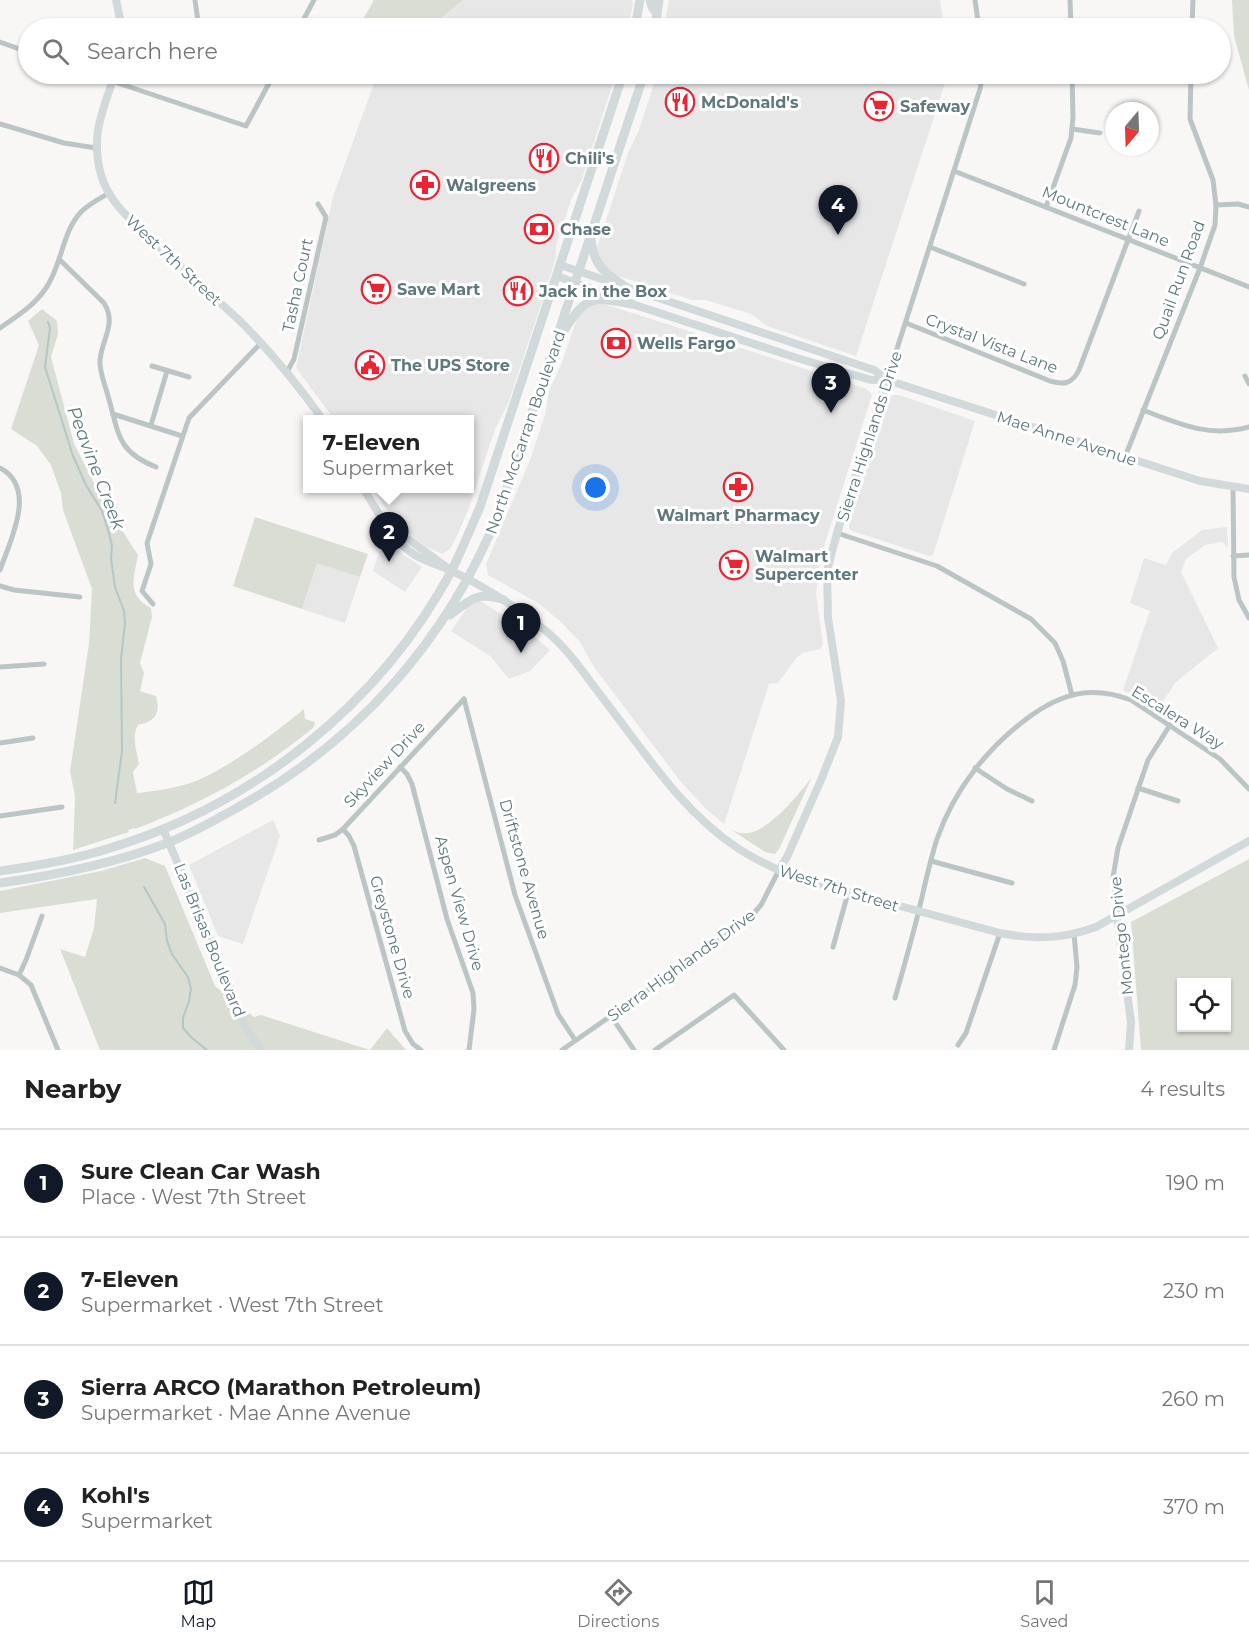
<!DOCTYPE html>
<html lang="en">
<head>
<meta charset="utf-8">
<style>
  body { margin:0; font-family:Montserrat,sans-serif; background:#f6f6f6; color:#222 }
  .controls { position:absolute; right:18px; bottom:18px; display:grid; overflow:hidden; border-radius:0px; box-shadow:0 2px 4px #0004 }
  .controls button { width:54px; height:54px; display:grid; place-items:center; padding:0; border:0; border-bottom:2px solid #e0e0e0; background:#fff; color:#222; font:30px sans-serif }
  .compass { position:absolute; left:1105px; top:102px; width:54px; height:54px; border-radius:50%; background:#fff; box-shadow:0 2px 4px #0004; rotate:199deg }
  .you { position:absolute; left:596px; top:488px; width:21px; height:21px; margin:-15px; border:4px solid #fff; border-radius:50%; background:#1a73e8; box-shadow:0 0 0 9px #1a73e833 }
  .badge { display:grid; place-items:center; width:39px; height:39px; border-radius:50%; background:#111827; color:#fff; font-size:20px; font-weight:700 }
  .pin { position:absolute; translate:-50% -50px; filter:drop-shadow(0 2px 3px #0008) }
  .pin::after { content:''; position:absolute; top:32px; width:21px; height:18px; background:inherit; clip-path:polygon(0 0,100% 0,50% 100%) }
  .popup { position:absolute; left:303px; top:415px; width:171px; height:78px; box-sizing:border-box; display:grid; place-content:center; border-radius:0px; background:#fff; filter:drop-shadow(0 2px 4px #0005); font-size:20px; white-space:nowrap; color:#767676 }
  .popup b { font-size:22px; color:#222 }
  .popup::after { content:''; position:absolute; left:50%; top:100%; margin-left:-12px; border:12px solid transparent; border-top-color:#fff }
  .list { margin:0; padding:0; list-style:none }
  h2 { display:flex; justify-content:space-between; align-items:center; height:78px; margin:0; padding:0 24px; font-size:26px }
  h2 small { font-size:20px; font-weight:400; color:#767676 }
  .list li { display:grid; grid-template-columns:39px 1fr auto; gap:18px; align-items:center; box-sizing:border-box; height:108px; padding:0 24px; border-top:2px solid #e0e0e0 }
  .list b { display:block; font-size:22px; white-space:nowrap }
  .list p { margin:0; font-size:20px; white-space:nowrap; color:#767676 }
  .list em { font-size:20px; font-style:normal; color:#767676 }
  .icon { flex:none; width:33px; height:33px; fill:none; stroke:currentColor; stroke-width:2; stroke-linecap:round; stroke-linejoin:round }
  .map { position:relative; flex:none; width:1249px; height:1050px; overflow:hidden }
  .search { position:absolute; background:#fff; box-shadow:0 2px 4px #0004; left:18px; right:18px; top:18px; height:66px; display:flex; align-items:center; gap:15px; box-sizing:border-box; padding:0 21px; border-radius:33px; color:#767676; font-size:22px }
  .sheet { height:510px; background:#fff }
  nav { display:flex; justify-content:space-around; align-items:center; box-sizing:border-box; height:84px; border-top:2px solid #e0e0e0; background:#fff; font-size:16px; color:#767676 }
  nav a { display:grid; justify-items:center; gap:3px }
  nav .on { color:#111827 }
  .map>svg:first-child { display:block }
</style>
</head>
<body>
<div class="map">
<svg width="1249" height="1050" viewBox="0 0 1249 1050">
  <rect width="100%" height="100%" fill="#f8f7f5"/>
  <!-- built -->
  <g fill="#e6e7e6">
    <polygon points="463,0 632,0 633,4 628,28 429,28"/>
    <polygon points="669,0 940,0 944,28 664,28"/>
    <polygon points="381,74 616,74 582,179 571,200 556,246 556,257 549,280 508,404 495,429 469,508 458,534 450,549 442,554 425,546 404,530 387,510 374,489 470,488 470,420 334,419 296,368 333,197 376,78"/>
    <polygon points="657,74 948,74 856,356 767,326 751,314 706,300 692,300 615,275 605,268 597,251 598,245 628,153 639,130"/>
    <polygon points="604,304 692,332 701,338 705,345 726,352 737,347 747,350 867,389 872,395 820,559 816,594 823,645 820,649 803,653 797,657 778,683 769,684 724,824 705,808 681,782 594,667 580,642 561,622 538,603 488,575 486,564 530,460 545,415 549,391 561,365 578,316 579,312 592,305"/>
    <polygon points="893,395 899,395 975,421 933,555 929,556 852,531 849,528 849,524 890,397"/>
    <polygon points="1227,527 1228,548 1222,542 1205,545 1186,559 1181,572 1218,648 1175,683 1158,709 1123,690 1150,611 1130,603 1144,558 1166,565 1172,553 1202,530"/>
    <polygon points="388,542 398,551 422,567 405,592 373,571 379,552"/>
    <polygon points="317,562 360,577 345,623 302,609"/>
    <polygon points="480,601 528,631 550,650 530,671 509,679 490,656 451,631 468,606"/>
    <polygon points="273,820 280,836 243,944 218,936 189,865"/>
  </g>
  <!-- green -->
  <g fill="#daddd4" fill-rule="evenodd">
    <polygon points="374,0 463,0 429,28 358,28"/>
    <polygon points="1232,0 1249,0 1249,90 1234,36"/>
    <path d="M42,309L57,321L58,334L51,357L74,444L98,491L117,503L118,524L138,555C134,578 126,595 151,608L152,617L140,663L144,673L140,691L156,696C161,714 155,721 138,725C131,737 137,751 139,764L133,772L137,793C155,791 178,788 196,781C230,767 275,733 304,709L305,719L315,722L314,727C260,772 201,804 135,829L134,828L128,830L129,832L73,850L75,797L70,771L89,644L92,589L63,510L61,493L51,465L37,446L11,429L39,345L28,321Z"/>
    <polygon points="255,517 368,554 360,577 317,563 302,609 233,586"/>
    <path d="M812,777L779,849L775,854L765,852L730,829C736,832 741,834 748,833C769,831 800,793 812,777Z"/>
    <polygon points="145,858 165,866 215,986 254,1017 261,1015 370,1050 387,1028 406,1050 100,1050 60,949 85,957 94,928 97,899 0,913 0,891 101,871"/>
    <path d="M1249,859V1050H1141L1131,922ZM1182,982H1226V1028H1182Z"/>
  </g>
  <g fill="none" stroke-linecap="round" stroke-linejoin="round">
    <!-- stream -->
    <g stroke="#b4c7c7" stroke-width="2">
      <polyline points="48,322 50,328 45,367 73,456 86,485 102,511 109,533 112,546 111,558 115,587 124,611 125,623 121,659 122,751 115,803"/>
      <polyline points="144,887 165,924 167,941 172,954 188,977 191,989 189,1001 183,1018 183,1028 192,1038 207,1050"/>
    </g>
    <!-- street -->
    <g stroke="#bcc5c6" stroke-width="5">
      <polyline points="195,0 199,28"/>
      <polyline points="975,0 979,28"/>
      <polyline points="1070,0 1071,28"/>
      <polyline points="299,28 314,0"/>
      <polyline points="1192,28 1193,0"/>
      <polyline points="0,42 28,52"/>
      <polyline points="91,74 246,126 274,74"/>
      <polyline points="0,124 64,143 96,148"/>
      <polyline points="1072,129 1100,133"/>
      <polyline points="954,171 1249,287"/>
      <polyline points="1216,205 1238,204 1249,207"/>
      <polyline points="1046,207 1071,138 1073,117 1072,74"/>
      <polyline points="930,247 1024,284"/>
      <path d="M60,260L104,303C117,324 102,338 100,360C99,371 105,384 108,396C119,433 116,451 156,467"/>
      <path d="M906,323L1050,381C1064,385 1072,384 1079,370L1139,211"/>
      <path d="M0,328C17,316 34,306 46,288C62,265 62,232 81,212C89,204 99,199 109,193"/>
      <polyline points="152,366 189,377"/>
      <polyline points="287,372 294,359 326,217 318,204"/>
      <polyline points="1245,376 1249,384"/>
      <polyline points="887,380 980,89 983,74"/>
      <path d="M1143,410C1179,424 1210,438 1249,427"/>
      <polyline points="113,414 182,436"/>
      <polyline points="151,425 167,371"/>
      <polyline points="1125,457 1200,268 1215,225 1216,205 1213,180 1190,119 1191,74"/>
      <path d="M0,468C38,488 10,541 0,570"/>
      <polyline points="1233,488 1234,577 1239,600 1249,618"/>
      <polyline points="837,533 937,566 1031,619 1055,643 1063,661 1072,695"/>
      <polyline points="1233,556 1249,555"/>
      <polyline points="0,586 14,590 80,597"/>
      <polyline points="153,604 142,591 151,564 147,543 189,418 261,343"/>
      <polyline points="0,667 44,664"/>
      <polyline points="464,699 515,895 558,1014 575,1040"/>
      <polyline points="0,743 33,738"/>
      <polyline points="400,767 407,774 412,784 447,919 473,993 474,1009 469,1050"/>
      <polyline points="975,768 1007,789 1032,801"/>
      <polyline points="1138,788 1178,801"/>
      <polyline points="0,816 62,807"/>
      <polyline points="343,829 349,836 354,846 405,1031 413,1044 421,1050"/>
      <polyline points="319,840 335,835 343,829 464,699"/>
      <polyline points="931,861 1012,883"/>
      <polyline points="1117,915 1113,877 1118,848 1148,760 1170,725"/>
      <polyline points="833,947 848,893"/>
      <polyline points="0,968 19,975 31,985 58,1050"/>
      <polyline points="19,975 26,960 42,916"/>
      <path d="M895,998C903,970 911,942 918,914C924,889 929,864 937,839C954,790 987,748 1029,717C1062,693 1092,685 1131,700L1220,759L1249,789"/>
      <polyline points="611,1016 634,1050"/>
      <polyline points="958,1045 966,1033 1000,933"/>
      <polyline points="562,1050 748,920 761,905 779,870"/>
      <polyline points="655,1050 734,995 784,1050"/>
      <polyline points="1054,1050 1075,985 1077,967 1074,934"/>
    </g>
    <!-- secondary -->
    <g stroke="#d2d9da" stroke-width="8">
      <polyline points="116,0 122,28"/>
      <path d="M115,74C103,110 90,135 101,175C109,203 133,222 154,242C182,269 212,295 241,322C271,352 298,385 323,420"/>
      <polyline points="560,265 874,370 887,380"/>
      <polyline points="557,276 632,304 797,358 871,380 887,380 1200,481 1249,489"/>
      <path d="M363,488C375,508 392,537 409,551C423,562 439,564 454,572C487,588 518,608 546,631C569,650 584,674 602,697C644,751 681,811 739,849C757,861 776,869 796,878L1000,933C1034,940 1064,939 1096,927L1249,841"/>
      <polyline points="395,534 408,539 449,569"/>
      <polyline points="163,829 226,976 238,1011 246,1028 261,1050"/>
      <polyline points="779,870 787,857 821,780 838,737 841,701 828,618 827,571 837,533 887,380"/>
      <polyline points="1117,915 1131,1022 1129,1050"/>
    </g>
    <!-- primary -->
    <g stroke="#d2d9da" stroke-width="9">
      <polyline points="650,0 652,7 657,14"/>
      <polyline points="635,28 640,0"/>
      <polyline points="655,28 659,0"/>
      <path d="M591,239C594,266 604,273 626,287"/>
      <path d="M563,332C586,296 591,296 632,304"/>
      <path d="M450,615C470,599 479,591 504,600"/>
      <path d="M0,871C36,866 72,860 107,849C253,806 380,704 452,570C462,549 471,528 480,507L623,74"/>
      <path d="M0,883C57,875 113,864 167,843C193,833 217,819 240,806C359,740 448,639 499,512L644,74"/>
    </g>
  </g>
  <!-- icons -->
  <defs>
    <g id="restaurant-ring" transform="scale(1.5)"><circle r="9.5" fill="#fff" stroke="#ea2433" stroke-width="1.5"/><path d="M-5-6h1v4h1v-4h1v4h1v-4h1v5L-1.5 .5V6h-2V.5L-5-1ZM5-6V6H3V1.5H1.5Q1.5-4 5-6Z" fill="#ea2433"/></g>
    <g id="supermarket-ring" transform="scale(1.5)"><circle r="9.5" fill="#fff" stroke="#ea2433" stroke-width="1.5"/><path d="M-6-5.5h2.5l.6 2H6L4.5 2H-2.5L-4.4-4H-6ZM-1.5 3.2a1.3 1.3 0 1 0 .1 0ZM3 3.2a1.3 1.3 0 1 0 .1 0Z" fill="#ea2433"/></g>
    <g id="pharmacy-ring" transform="scale(1.5)"><circle r="9.5" fill="#fff" stroke="#ea2433" stroke-width="1.5"/><path d="M-2-6h4v4h4v4h-4v4h-4v-4h-4v-4h4Z" fill="#ea2433"/></g>
    <g id="bank-ring" transform="scale(1.5)"><circle r="9.5" fill="#fff" stroke="#ea2433" stroke-width="1.5"/><path d="M-6-4H6V4H-6ZM0-2.3a2.3 2.3 0 1 0 0 4.6a2.3 2.3 0 1 0 0-4.6Z" fill="#ea2433"/></g>
    <g id="civic-ring" transform="scale(1.5)"><circle r="9.5" fill="#fff" stroke="#ea2433" stroke-width="1.5"/><path d="M-.6-6.5H3V-4.5H.6V-3L4-1V1h2V6H-6V1h2V-1L-.6-3ZM-1.2 2.5V6h2.4V2.5Z" fill="#ea2433"/></g>
  </defs>
  <g fill-rule="evenodd">
    <use href="#restaurant-ring" x="680" y="102"/>
    <use href="#supermarket-ring" x="879" y="106"/>
    <use href="#restaurant-ring" x="544" y="158"/>
    <use href="#pharmacy-ring" x="425" y="185"/>
    <use href="#bank-ring" x="539" y="229"/>
    <use href="#supermarket-ring" x="376" y="289"/>
    <use href="#restaurant-ring" x="518" y="291"/>
    <use href="#bank-ring" x="616" y="343"/>
    <use href="#civic-ring" x="370" y="365"/>
    <use href="#pharmacy-ring" x="738" y="487"/>
    <use href="#supermarket-ring" x="734" y="565"/>
  </g>
  <g text-anchor="middle" stroke-width="6" stroke-linejoin="round" paint-order="stroke">
    <!-- poi labels -->
    <g font-size="16" font-weight="bold" fill="#5e787c" stroke="#fff" text-anchor="start">
      <text x="701" y="108">McDonald's</text>
      <text x="900" y="112">Safeway</text>
      <text x="565" y="164">Chili's</text>
      <text x="446" y="191">Walgreens</text>
      <text x="560" y="235">Chase</text>
      <text x="397" y="295">Save Mart</text>
      <text x="539" y="297">Jack in the Box</text>
      <text x="637" y="349">Wells Fargo</text>
      <text x="391" y="371">The UPS Store</text>
      <text x="738" y="521" text-anchor="middle">Walmart Pharmacy</text>
      <text x="755" y="562">Walmart<tspan x="755" dy="18">Supercenter</tspan></text>
    </g>
    <!-- street labels -->
    <g font-size="16" fill="#5e787c" stroke="#fff">
      <text transform="translate(1106 216) rotate(22)" y="6">Mountcrest Lane</text>
      <text transform="translate(174 260) rotate(43)" y="6">West 7th Street</text>
      <text transform="translate(1178 280) rotate(-70)" y="6">Quail Run Road</text>
      <text transform="translate(297 285) rotate(-78)" y="6">Tasha Court</text>
      <text transform="translate(992 343) rotate(21)" y="6">Crystal Vista Lane</text>
      <text transform="translate(525 432) rotate(-71)" y="6">North McCarran Boulevard</text>
      <text transform="translate(869 436) rotate(-72)" y="6">Sierra Highlands Drive</text>
      <text transform="translate(1067 438) rotate(18)" y="6">Mae Anne Avenue</text>
      <text transform="translate(1178 717) rotate(32)" y="6">Escalera Way</text>
      <text transform="translate(384 764) rotate(-47)" y="6">Skyview Drive</text>
      <text transform="translate(525 869) rotate(74)" y="6">Driftstone Avenue</text>
      <text transform="translate(839 888) rotate(17)" y="6">West 7th Street</text>
      <text transform="translate(460 903) rotate(74)" y="6">Aspen View Drive</text>
      <text transform="translate(1121 936) rotate(-96)" y="6">Montego Drive</text>
      <text transform="translate(393 937) rotate(74)" y="6">Greystone Drive</text>
      <text transform="translate(210 940) rotate(68)" y="6">Las Brisas Boulevard</text>
      <text transform="translate(681 965) rotate(-36)" y="6">Sierra Highlands Drive</text>
    </g>
    <!-- water labels -->
    <g font-size="18" font-style="italic" fill="#5d7c7b" stroke="#fff">
      <text transform="translate(96 468) rotate(69)" y="6">Peavine Creek</text>
    </g>
  </g>
</svg>
<div class="controls">
<button><svg class="icon" aria-label="locate" viewBox="0 0 24 24"><circle cx="12" cy="12" r="6"/><path d="M12 2v4M12 18v4M2 12h4M18 12h4"/></svg></button>
</div>
<svg class="compass" viewBox="-18 -18 36 36"><path d="M0-13l5 13h-10z" fill="#e53935"/><path d="M0 13l5-13h-10z" fill="#767676"/></svg>
<div class="you"></div>
<div class="pin badge" style="left:521px;top:653px">1</div>
<div class="pin badge" style="left:389px;top:562px">2</div>
<div class="popup"><b>7-Eleven</b>Supermarket</div>
<div class="pin badge" style="left:831px;top:413px">3</div>
<div class="pin badge" style="left:838px;top:235px">4</div>
<div class="search"><svg class="icon" aria-label="search" viewBox="0 0 24 24"><circle cx="10" cy="10" r="6"/><path d="M15 15l6 6"/></svg>Search here</div>
</div>
<section class="sheet">
<h2>Nearby<small>4 results</small></h2>
<ul class="list">
<li><span class="badge">1</span><div><b>Sure Clean Car Wash</b><p>Place · West 7th Street</p></div><em>190 m</em></li>
<li><span class="badge">2</span><div><b>7-Eleven</b><p>Supermarket · West 7th Street</p></div><em>230 m</em></li>
<li><span class="badge">3</span><div><b>Sierra ARCO (Marathon Petroleum)</b><p>Supermarket · Mae Anne Avenue</p></div><em>260 m</em></li>
<li><span class="badge">4</span><div><b>Kohl's</b><p>Supermarket</p></div><em>370 m</em></li>
</ul>
</section>
<nav>
<a class="on"><svg class="icon" aria-label="map" viewBox="0 0 24 24"><path d="M3 6l6-2 6 2 6-2v14l-6 2-6-2-6 2zM9 4v14M15 6v14"/></svg>Map</a>
<a><svg class="icon" aria-label="directions" viewBox="0 0 24 24"><path d="M12 3l9 9-9 9-9-9zM9 14v-3h6M13 9l2 2-2 2"/></svg>Directions</a>
<a><svg class="icon" aria-label="saved" viewBox="0 0 24 24"><path d="M7 4h10v16l-5-4-5 4z"/></svg>Saved</a>
</nav>
</body>
</html>
